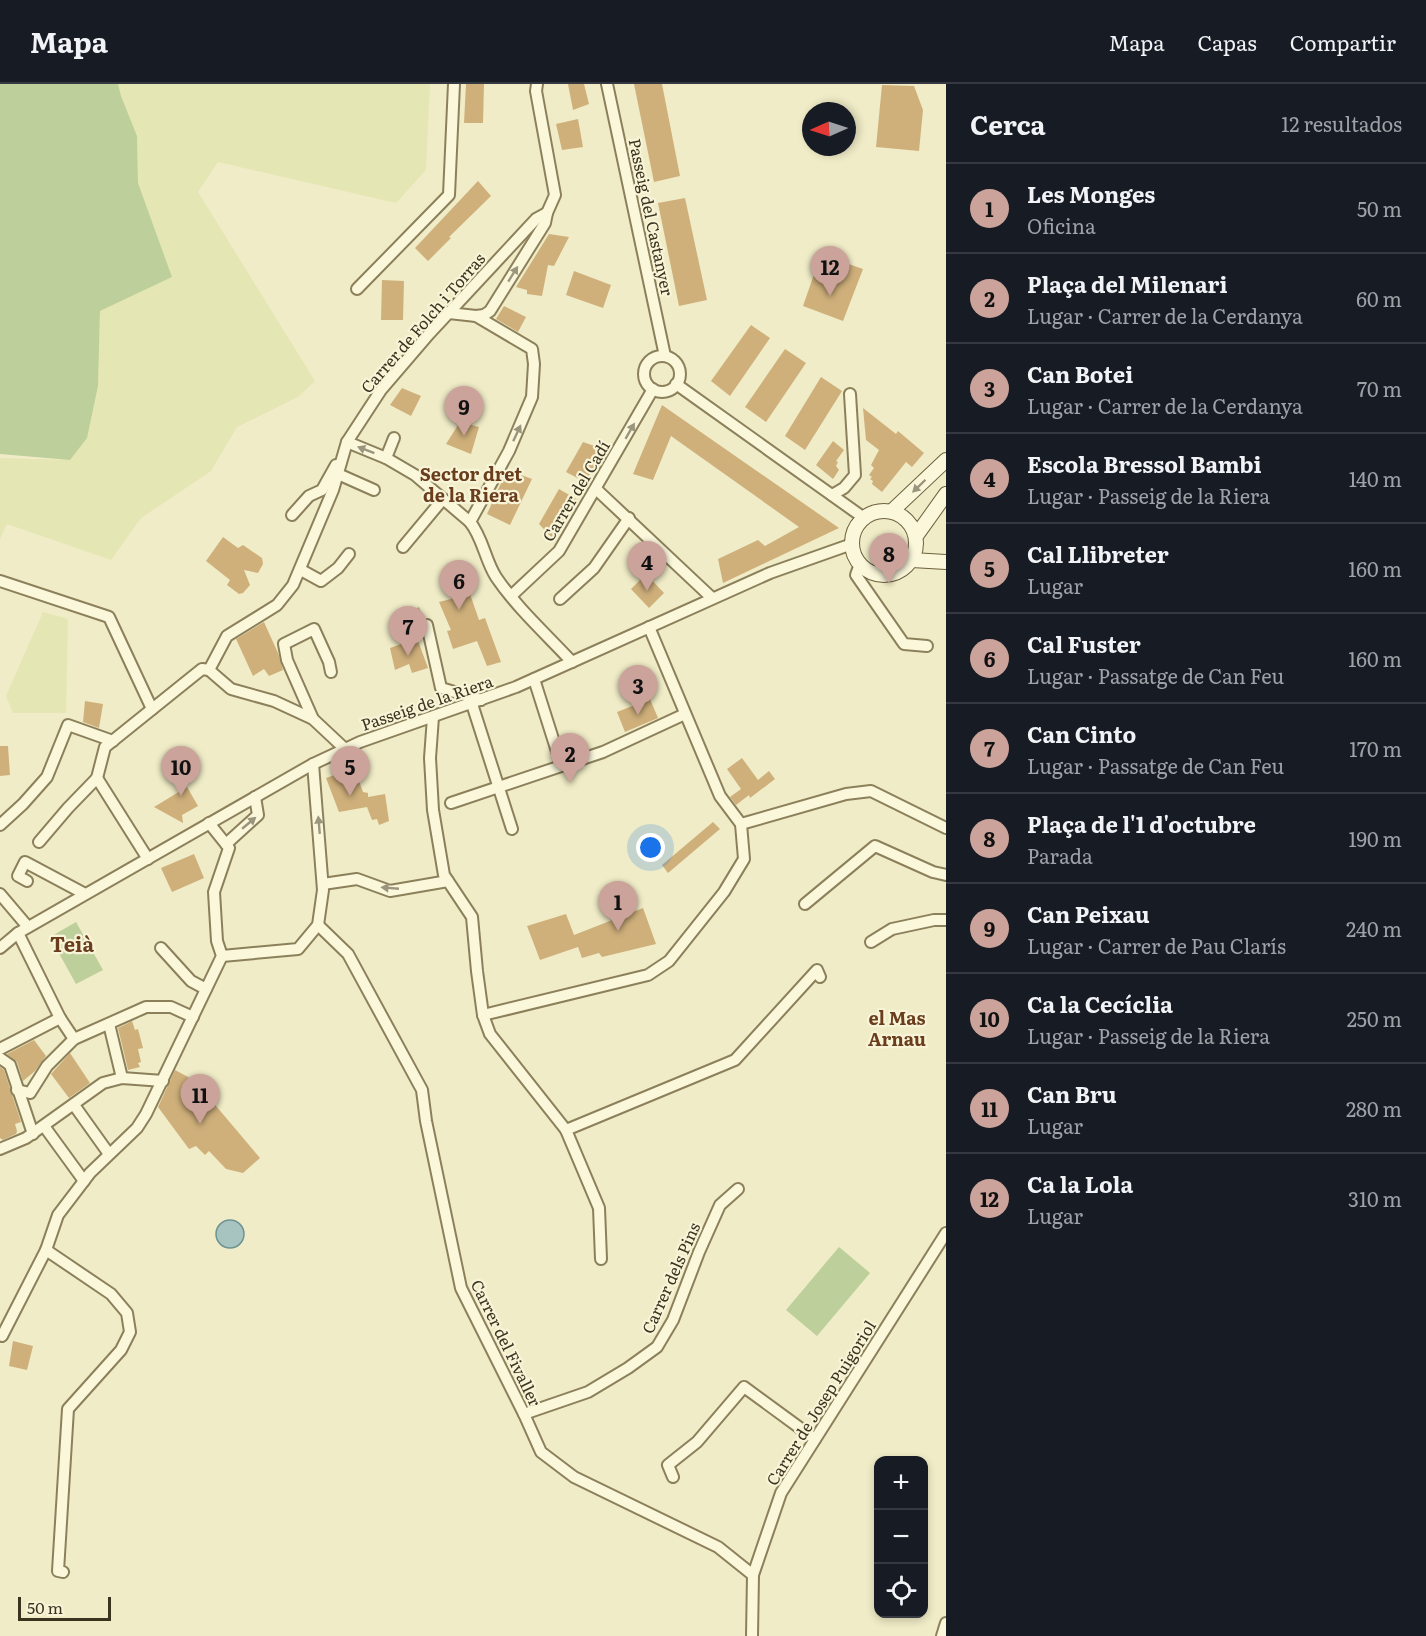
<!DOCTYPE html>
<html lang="es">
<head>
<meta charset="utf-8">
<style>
  body { margin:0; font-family:Literata,serif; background:#20242c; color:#f1f3f6 }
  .controls { position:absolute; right:18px; bottom:18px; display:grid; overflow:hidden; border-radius:12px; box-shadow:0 3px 9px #0003 }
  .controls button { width:54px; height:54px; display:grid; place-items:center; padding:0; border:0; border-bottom:2px solid #363941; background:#171b24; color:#f1f3f6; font:30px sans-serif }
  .compass { position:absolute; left:802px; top:18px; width:54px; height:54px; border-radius:50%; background:#171b24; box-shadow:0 3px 9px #0003; rotate:267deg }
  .scale { position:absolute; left:18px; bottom:15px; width:93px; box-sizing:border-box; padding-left:6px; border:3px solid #3c331f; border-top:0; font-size:16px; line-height:21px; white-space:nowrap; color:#3c331f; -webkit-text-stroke:4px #f7f4d7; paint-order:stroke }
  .you { position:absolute; left:651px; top:764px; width:21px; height:21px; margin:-15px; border:4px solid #fff; border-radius:50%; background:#1a73e8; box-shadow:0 0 0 9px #1a73e833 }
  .badge { display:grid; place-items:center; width:39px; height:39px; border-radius:50%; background:#cba39a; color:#111; font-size:20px; font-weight:700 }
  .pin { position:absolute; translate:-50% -50px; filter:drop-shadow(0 2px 3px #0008) }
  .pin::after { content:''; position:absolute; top:32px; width:21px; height:18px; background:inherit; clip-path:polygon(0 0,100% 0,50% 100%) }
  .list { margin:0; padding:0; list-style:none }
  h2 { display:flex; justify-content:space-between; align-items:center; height:78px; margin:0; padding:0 24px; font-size:26px }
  h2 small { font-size:20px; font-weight:400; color:#9ea1a6 }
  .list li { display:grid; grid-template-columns:39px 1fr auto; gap:18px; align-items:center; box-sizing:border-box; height:90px; padding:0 24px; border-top:2px solid #363941 }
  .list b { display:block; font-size:22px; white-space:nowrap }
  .list p { margin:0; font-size:20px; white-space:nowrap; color:#9ea1a6 }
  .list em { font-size:20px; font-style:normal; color:#9ea1a6 }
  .icon { flex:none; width:33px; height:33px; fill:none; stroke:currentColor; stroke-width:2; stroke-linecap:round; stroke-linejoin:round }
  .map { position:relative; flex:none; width:946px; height:1552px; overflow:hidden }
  header { display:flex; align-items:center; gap:36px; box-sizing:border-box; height:84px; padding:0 30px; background:#171b24; border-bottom:2px solid #363941 }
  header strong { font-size:28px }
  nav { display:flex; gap:33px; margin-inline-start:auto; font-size:21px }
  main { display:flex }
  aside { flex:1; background:#171b24 }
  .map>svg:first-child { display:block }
</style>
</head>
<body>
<header>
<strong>Mapa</strong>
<nav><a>Mapa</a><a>Capas</a><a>Compartir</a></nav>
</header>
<main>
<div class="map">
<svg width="946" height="1552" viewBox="0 0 946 1552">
  <rect width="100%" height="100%" fill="#f0ecc7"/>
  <!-- farmland -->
  <g fill="#e4e6b4">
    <polygon points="118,0 430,0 426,86 396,119 218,78 198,108 315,297 298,313 237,343 211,387 141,434 111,476 7,440 0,455 0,374 70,376 87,353 98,302 100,227 172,193 138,99 137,52 121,12"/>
    <polygon points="43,528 68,535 66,629 13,629 6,612"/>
  </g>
  <!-- green -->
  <g fill="#bdcf9a">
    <polygon points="0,0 118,0 121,12 137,52 138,99 172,193 100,227 98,302 87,354 70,376 0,370"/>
    <polygon points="76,838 103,886 76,900 50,853"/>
    <polygon points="839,1163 870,1189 817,1252 786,1226"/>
  </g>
  <!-- water -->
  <circle fill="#a8c4c1" stroke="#6e9391" stroke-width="1.5" cx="230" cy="1150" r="14"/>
  <!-- building -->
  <g fill="#cfb07b">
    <polygon points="466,0 484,0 483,39 464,39"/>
    <polygon points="568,0 584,0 589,20 573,26"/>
    <polygon points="634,0 662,0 680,92 654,98"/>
    <polygon points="882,1 914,2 923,26 919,67 876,63"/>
    <polygon points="578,35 583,63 562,66 556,40"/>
    <polygon points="478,97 491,112 449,153 451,154 428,177 415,164"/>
    <polygon points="685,114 707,216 679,222 658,119"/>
    <polygon points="549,150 569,153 554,182 548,181 542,212 527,210 527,206 516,203"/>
    <polygon points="819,176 838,183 840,177 863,185 843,237 803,222"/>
    <polygon points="574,187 611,201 603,224 566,211"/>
    <polygon points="382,196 404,197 403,236 381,236"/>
    <polygon points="504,222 526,233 518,248 496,235"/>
    <polygon points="751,241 770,254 730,312 711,297"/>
    <polygon points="785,265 806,279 766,338 745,323"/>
    <polygon points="821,293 842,307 805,366 785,352"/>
    <polygon points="402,304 421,312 411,332 390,321"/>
    <polygon points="662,321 839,444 723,499 718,475 758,456 765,462 799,443 671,352 653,396 633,390"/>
    <polygon points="863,324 896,350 898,347 924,369 912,383 906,378 882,408 872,400 873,397 870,395 872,393 869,391 874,384 871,381 879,366 866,356"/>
    <polygon points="460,338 479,343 471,370 446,360"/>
    <polygon points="833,357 844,366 836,377 838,378 836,382 839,386 833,395 816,381"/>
    <polygon points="583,358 606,366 585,398 566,388"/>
    <polygon points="507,386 532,395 510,441 487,430"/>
    <polygon points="559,405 578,416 554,456 539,440"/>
    <polygon points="223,453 238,464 243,461 262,474 263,480 258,489 244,486 250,501 243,509 239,510 227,501 230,496 206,477"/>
    <polygon points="646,490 664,509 649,524 631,505"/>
    <polygon points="470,510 479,536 485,534 501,578 487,582 477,557 453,565 447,547 451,546 439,518"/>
    <polygon points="419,523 424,534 420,539 422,553 417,554 428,584 412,589 409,580 395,586 390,564 404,559 392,536"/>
    <polygon points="264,538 278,569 283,586 269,592 264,585 253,592 236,555"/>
    <polygon points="650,615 658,634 625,648 617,628"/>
    <polygon points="85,617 103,620 99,644 83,638"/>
    <polygon points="0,662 8,662 10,691 0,692"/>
    <polygon points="742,674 758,696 769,687 775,695 750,714 749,711 736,721 730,713 741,705 727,685"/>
    <polygon points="354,684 363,708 368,709 368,713 385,710 389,737 379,741 377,735 372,736 367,723 339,728 326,694"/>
    <polygon points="187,703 198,722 182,731 183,739 154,723"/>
    <polygon points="713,738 720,745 668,789 662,781"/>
    <polygon points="194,770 204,794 172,808 161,784"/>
    <polygon points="643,824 656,860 602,873 599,869 582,874 578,863 540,876 527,842 566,830 574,851"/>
    <polygon points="132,937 135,946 138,945 143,964 138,965 141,978 138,979 140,983 128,986 118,944"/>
    <polygon points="34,956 46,972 35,987 23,997 17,978 7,970"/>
    <polygon points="70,969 90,999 69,1014 51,990"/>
    <polygon points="0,983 4,986 21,1038 15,1040 17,1047 16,1050 3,1056 0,1054"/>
    <polygon points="175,986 188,993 200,1003 260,1074 243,1089 226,1085 209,1067 205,1071 196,1062 189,1065 158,1023"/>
    <polygon points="13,1257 33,1262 27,1286 9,1282"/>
  </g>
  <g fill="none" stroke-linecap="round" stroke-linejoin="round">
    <!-- street casing -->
    <g stroke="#8c805b" stroke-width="14">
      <g id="street">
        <polyline points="607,0 665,272"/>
        <polyline points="357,205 449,111 454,0"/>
        <polyline points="449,229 476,232 532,265 534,280 532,313 509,367 470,438"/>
        <polyline points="476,232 484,231 490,227 545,139 547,129 555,111 536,7 537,0"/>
        <circle cx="662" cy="290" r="18"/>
        <polyline points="676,300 864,434"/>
        <path d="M347,358L386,374L415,391L470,438C483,454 485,476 496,493C517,524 547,551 572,578"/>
        <polyline points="386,374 394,354"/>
        <polyline points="338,390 374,406"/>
        <polyline points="596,405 712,514"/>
        <polyline points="832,411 844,404 855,391 850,310"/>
        <polyline points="292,431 309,412 322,406 336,381"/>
        <polyline points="403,463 443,415"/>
        <polyline points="860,480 856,491 904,560 927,562"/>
        <polyline points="301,486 321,497 338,484 349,470"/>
        <polyline points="0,497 109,533 152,625"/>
        <polyline points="511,512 559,467 653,305"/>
        <polyline points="560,515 594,484 629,434"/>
        <polyline points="427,541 441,604 481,616"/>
        <polyline points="649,543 720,712 741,740 846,710 871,707 946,744"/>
        <polyline points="209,586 227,552 277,521 293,501 333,406 347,358 381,306 429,250 536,135 547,129"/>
        <polyline points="534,595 560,677"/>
        <polyline points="472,620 512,745"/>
        <polyline points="433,633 430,674 433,726 444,791 472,833 477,887 483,931 490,950 566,1046 599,1124 601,1175"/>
        <polyline points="313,635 287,576 284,560 314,545 329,578 331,588"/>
        <polyline points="97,694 148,775"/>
        <polyline points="451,719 603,668 685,630"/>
        <polyline points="0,741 23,720 47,693 68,641 113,657"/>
        <polyline points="39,758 68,724 97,694 105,663 202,585 209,586 231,605 274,617 313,635 345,665"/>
        <polyline points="226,760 258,731 255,713"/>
        <polyline points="27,797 18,792 25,778 85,810"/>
        <polyline points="323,800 357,795 390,807 448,797"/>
        <polyline points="0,810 28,843"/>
        <polyline points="805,820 875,762 933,788 946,791"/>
        <polyline points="318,841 348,870 422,1006 426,1037 461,1204 524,1330 541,1368 574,1393 718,1463 753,1491"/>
        <polyline points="18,849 60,934 74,955"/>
        <polyline points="871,858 892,845 934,836 946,836"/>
        <polyline points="0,864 18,849 313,680 360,658 516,603 770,489 852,460"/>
        <polyline points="161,864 191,897 206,905"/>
        <polyline points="222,872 298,865 318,841 323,806 313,680"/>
        <polyline points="483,931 648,891 669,877 724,808 744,775 741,740"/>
        <polyline points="109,940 122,994"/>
        <polyline points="0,965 60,934"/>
        <polyline points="0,974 10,981 33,1050"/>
        <polyline points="17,1006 30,1009 47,982 74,955 146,923 171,923 193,933"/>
        <polyline points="74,1021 109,1070"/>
        <polyline points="44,1042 84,1097"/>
        <polyline points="566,1046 735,976 817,886 820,893"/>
        <polyline points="0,1065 26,1054 103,999 122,994 163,997"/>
        <polyline points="46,1166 111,1210 127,1229 130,1248 121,1266 68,1325 58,1487 63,1488"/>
        <polyline points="0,1251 2,1252 46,1166 58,1131 90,1089 137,1044 146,1030 222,872 217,857 214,808 229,764 209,739"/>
        <polyline points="524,1330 588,1308 628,1284 657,1263 673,1236 699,1168 720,1121 738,1105"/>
        <polyline points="673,1393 668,1381 697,1358 744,1303 815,1355"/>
        <polyline points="752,1552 753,1491 781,1409 946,1149"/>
        <polyline points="942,1552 946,1539"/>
      </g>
    </g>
    <!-- secondary casing -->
    <g stroke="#6e603e" stroke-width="16">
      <g id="secondary">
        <polyline points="892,427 946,376"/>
        <circle cx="884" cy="459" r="32"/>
        <polyline points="916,452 946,410"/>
        <polyline points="912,476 946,478"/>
      </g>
    </g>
    <!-- street -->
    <use href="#street" stroke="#faf7db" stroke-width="10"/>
    <!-- secondary -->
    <use href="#secondary" stroke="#faf7db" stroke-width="14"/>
  </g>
  <!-- one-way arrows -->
  <defs><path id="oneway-solid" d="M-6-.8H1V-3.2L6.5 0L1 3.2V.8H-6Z" transform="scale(1.5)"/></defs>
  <g fill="#9b957d">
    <use href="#oneway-solid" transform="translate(513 190) rotate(-58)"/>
    <use href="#oneway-solid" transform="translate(630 347) rotate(-60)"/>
    <use href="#oneway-solid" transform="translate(517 349) rotate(-65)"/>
    <use href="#oneway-solid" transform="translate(366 366) rotate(-159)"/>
    <use href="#oneway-solid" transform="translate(919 402) rotate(136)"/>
    <use href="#oneway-solid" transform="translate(249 739) rotate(-40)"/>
    <use href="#oneway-solid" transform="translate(319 741) rotate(-95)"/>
    <use href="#oneway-solid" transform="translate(390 804) rotate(-175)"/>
  </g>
  <g text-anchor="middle" stroke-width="4.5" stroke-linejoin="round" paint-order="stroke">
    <!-- street labels -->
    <g font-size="16" fill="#3c331f" stroke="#f7f4d7">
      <text transform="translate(651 133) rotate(78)" y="6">Passeig del Castanyer</text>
      <text transform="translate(423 239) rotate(-49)" y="6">Carrer de Folch i Torras</text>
      <text transform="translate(576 407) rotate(-59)" y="6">Carrer del Cadí</text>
      <text transform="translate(427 619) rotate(-19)" y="6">Passeig de la Riera</text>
      <text transform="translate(671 1194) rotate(-66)" y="6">Carrer dels Pins</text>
      <text transform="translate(506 1259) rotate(64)" y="6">Carrer del Fivaller</text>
      <text transform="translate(821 1319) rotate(-58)" y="6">Carrer de Josep Puigoriol</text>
    </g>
    <!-- neighbourhood labels -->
    <g font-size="18" font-weight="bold" fill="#6a3d1d" stroke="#f7f4d7">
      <text x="471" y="397">Sector dret<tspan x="471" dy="21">de la Riera</tspan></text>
      <text x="897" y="941">el Mas<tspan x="897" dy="21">Arnau</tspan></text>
    </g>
    <!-- quarter labels -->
    <g font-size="20" font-weight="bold" fill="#6a3d1d" stroke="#f7f4d7">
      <text x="72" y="868">Teià</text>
    </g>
  </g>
</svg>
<div class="controls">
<button>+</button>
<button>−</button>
<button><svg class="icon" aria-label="locate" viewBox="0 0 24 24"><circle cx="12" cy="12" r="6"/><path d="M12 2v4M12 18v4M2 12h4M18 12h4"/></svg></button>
</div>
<svg class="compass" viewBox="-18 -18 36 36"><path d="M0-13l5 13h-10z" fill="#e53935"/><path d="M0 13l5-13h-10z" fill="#9ea1a6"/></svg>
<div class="scale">50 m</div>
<div class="you"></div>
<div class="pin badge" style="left:618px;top:847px">1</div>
<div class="pin badge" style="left:570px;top:699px">2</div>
<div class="pin badge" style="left:638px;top:631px">3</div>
<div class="pin badge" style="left:647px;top:507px">4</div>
<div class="pin badge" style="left:350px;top:712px">5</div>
<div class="pin badge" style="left:459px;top:526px">6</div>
<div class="pin badge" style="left:408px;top:572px">7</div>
<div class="pin badge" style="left:889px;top:499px">8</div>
<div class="pin badge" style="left:464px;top:352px">9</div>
<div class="pin badge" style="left:181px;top:712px">10</div>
<div class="pin badge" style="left:200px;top:1040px">11</div>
<div class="pin badge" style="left:830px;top:212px">12</div>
</div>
<aside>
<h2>Cerca<small>12 resultados</small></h2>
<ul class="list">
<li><span class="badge">1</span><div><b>Les Monges</b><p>Oficina</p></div><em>50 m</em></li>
<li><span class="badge">2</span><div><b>Plaça del Milenari</b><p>Lugar · Carrer de la Cerdanya</p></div><em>60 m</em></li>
<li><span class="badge">3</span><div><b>Can Botei</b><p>Lugar · Carrer de la Cerdanya</p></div><em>70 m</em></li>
<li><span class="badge">4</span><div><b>Escola Bressol Bambi</b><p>Lugar · Passeig de la Riera</p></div><em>140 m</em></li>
<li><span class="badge">5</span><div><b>Cal Llibreter</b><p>Lugar</p></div><em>160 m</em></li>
<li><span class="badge">6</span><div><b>Cal Fuster</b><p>Lugar · Passatge de Can Feu</p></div><em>160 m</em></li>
<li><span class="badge">7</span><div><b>Can Cinto</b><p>Lugar · Passatge de Can Feu</p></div><em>170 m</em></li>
<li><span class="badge">8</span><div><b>Plaça de l'1 d'octubre</b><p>Parada</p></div><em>190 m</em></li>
<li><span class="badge">9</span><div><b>Can Peixau</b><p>Lugar · Carrer de Pau Clarís</p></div><em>240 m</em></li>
<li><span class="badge">10</span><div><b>Ca la Cecíclia</b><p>Lugar · Passeig de la Riera</p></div><em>250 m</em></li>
<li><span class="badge">11</span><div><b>Can Bru</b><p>Lugar</p></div><em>280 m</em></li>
<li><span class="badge">12</span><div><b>Ca la Lola</b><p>Lugar</p></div><em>310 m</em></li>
</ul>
</aside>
</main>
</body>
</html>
